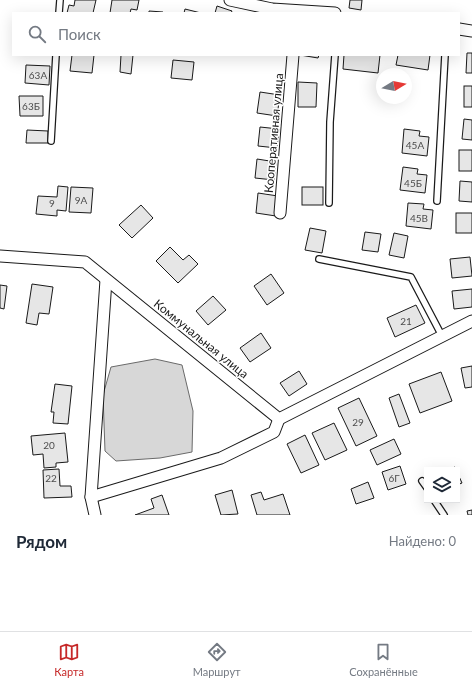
<!DOCTYPE html>
<html lang="ru">
<head>
<meta charset="utf-8">
<style>
  body { margin:0; font-family:Lato,sans-serif; background:#f6f6f7; color:#1f2937 }
  .controls { position:absolute; right:12px; bottom:12px; display:grid; overflow:hidden; border-radius:0px; box-shadow:0 4px 16px #0002 }
  .controls button { width:36px; height:36px; display:grid; place-items:center; padding:0; border:0; border-bottom:1px solid #e0e1e3; background:#fff; color:#1f2937; font:20px sans-serif }
  .compass { position:absolute; left:376px; top:68px; width:36px; height:36px; border-radius:50%; background:#fff; box-shadow:0 4px 16px #0002; rotate:80deg }
  .list { margin:0; padding:0; list-style:none }
  h2 { display:flex; justify-content:space-between; align-items:center; height:52px; margin:0; padding:0 16px; font-size:17px }
  h2 small { font-size:13px; font-weight:400; color:#747a83 }
  .icon { flex:none; width:22px; height:22px; fill:none; stroke:currentColor; stroke-width:2; stroke-linecap:round; stroke-linejoin:round }
  .map { position:relative; flex:none; width:472px; height:515px; overflow:hidden }
  .search { position:absolute; background:#fff; box-shadow:0 4px 16px #0002; left:12px; right:12px; top:12px; height:44px; display:flex; align-items:center; gap:10px; box-sizing:border-box; padding:0 14px; border-radius:0px; color:#747a83; font-size:15px }
  .sheet { height:116px; background:#fff }
  nav { display:flex; justify-content:space-around; align-items:center; box-sizing:border-box; height:56px; border-top:1px solid #e0e1e3; background:#fff; font-size:11px; color:#747a83 }
  nav a { display:grid; justify-items:center; gap:2px }
  nav .on { color:#c62828 }
  .map>svg:first-child { display:block }
</style>
</head>
<body>
<div class="map">
<svg width="472" height="515" viewBox="0 0 472 515">
  <rect width="100%" height="100%" fill="#fff"/>
  <!-- water -->
  <polygon fill="#d7d7d7" stroke="#6a6a6a" points="155,359 182,365 193,411 192,452 160,458 116,461 105,451 103,395 111,367"/>
  <!-- building -->
  <g fill="#e6e6e6" stroke="#1a1a1a">
    <polygon points="75,0 96,0 93,13 67,13 69,5 74,6"/>
    <polygon points="112,0 139,0 137,10 131,9 130,13 110,13"/>
    <polygon points="350,0 362,0 361,10 349,8"/>
    <polygon points="217,6 232,11 231,13 215,13"/>
    <polygon points="185,9 201,13 184,13"/>
    <polygon points="149,11 163,12 162,13 149,13"/>
    <polygon points="467,53 472,53 472,73 466,73"/>
    <polygon points="72,55 94,55 92,73 70,71"/>
    <polygon points="121,55 133,55 131,74 120,72"/>
    <polygon points="300,55 319,55 318,58"/>
    <polygon points="344,55 380,55 378,73 343,69"/>
    <polygon points="398,55 430,55 428,70 396,65"/>
    <polygon points="173,60 194,62 192,80 171,78"/>
    <polygon points="26,65 50,66 49,85 25,83"/>
    <polygon points="298,82 317,83 316,107 298,107"/>
    <rect x="464" y="86" width="8" height="21"/>
    <polygon points="260,92 280,95 277,116 257,113"/>
    <polygon points="19,96 43,96 43,116 20,116"/>
    <polygon points="464,119 472,120 472,140 462,139"/>
    <polygon points="260,127 279,129 277,148 258,146"/>
    <polygon points="404,129 420,131 419,136 429,137 427,156 402,153"/>
    <polygon points="27,130 48,131 48,143 26,143"/>
    <rect x="459" y="150" width="13" height="21"/>
    <polygon points="257,159 276,162 274,180 255,178"/>
    <polygon points="403,167 418,169 417,174 427,175 425,193 400,190"/>
    <polygon points="460,181 472,182 472,202 459,201"/>
    <polygon points="58,186 68,187 66,211 57,210 57,216 36,214 38,196 57,197"/>
    <polygon points="71,187 93,188 91,213 69,212"/>
    <rect x="302" y="187" width="21" height="18"/>
    <polygon points="258,193 278,196 276,216 256,213"/>
    <polygon points="408,203 424,204 423,209 433,210 431,229 406,226"/>
    <polygon points="141,205 153,218 132,238 119,225"/>
    <rect x="456" y="213" width="16" height="20"/>
    <polygon points="310,228 326,231 322,253 305,250"/>
    <polygon points="365,232 381,234 378,252 362,250"/>
    <polygon points="394,233 408,236 404,258 389,255"/>
    <polygon points="170,247 183,260 189,255 198,264 178,283 156,261"/>
    <polygon points="470,257 472,276 452,278 450,259"/>
    <polygon points="271,274 284,293 267,305 254,286"/>
    <polygon points="32,284 53,287 49,314 39,313 37,325 26,323"/>
    <polygon points="0,285 7,286 4,309 0,308"/>
    <polygon points="472,289 472,307 454,309 452,291"/>
    <polygon points="213,296 226,310 208,325 196,311"/>
    <polygon points="416,305 425,323 395,337 387,318"/>
    <polygon points="261,333 271,348 250,362 240,348"/>
    <polygon points="472,366 472,387 465,388 461,368"/>
    <polygon points="299,371 307,384 289,396 280,383"/>
    <polygon points="441,372 452,401 420,413 409,384"/>
    <polygon points="55,384 72,386 68,424 53,423 54,412 51,412"/>
    <polygon points="399,394 410,423 399,427 389,398"/>
    <polygon points="359,398 377,436 356,446 338,408"/>
    <polygon points="334,423 347,450 325,460 312,433"/>
    <polygon points="65,433 68,462 56,463 56,467 44,468 43,454 33,455 31,436"/>
    <polygon points="305,435 319,465 301,473 287,444"/>
    <polygon points="394,439 401,454 377,465 370,450"/>
    <polygon points="400,466 406,484 388,490 382,472"/>
    <polygon points="455,467 456,470 447,470"/>
    <polygon points="59,469 60,486 71,486 72,497 44,498 43,470"/>
    <polygon points="457,472 462,483 457,485"/>
    <polygon points="368,482 374,498 356,504 351,489"/>
    <polygon points="232,490 238,514 221,515 215,495"/>
    <polygon points="261,492 264,500 283,494 290,515 257,515 251,495"/>
    <polygon points="162,495 169,515 135,515 154,508 151,499"/>
    <polygon points="472,510 472,515 468,515 467,511"/>
  </g>
  <g fill="none" stroke-linecap="round" stroke-linejoin="round">
    <!-- service casing -->
    <g stroke="#1a1a1a" stroke-width="8">
      <g id="service">
        <polyline points="59,13 60,0"/>
        <polyline points="51,141 56,55"/>
        <polyline points="437,201 445,55"/>
        <polyline points="329,203 330,122 335,55"/>
        <polyline points="319,259 411,277 442,336"/>
        <polyline points="422,481 427,488"/>
        <polyline points="434,500 444,515"/>
      </g>
    </g>
    <!-- minor casing -->
    <g stroke="#1a1a1a" stroke-width="13">
      <g id="minor">
        <polyline points="230,0 272,9 335,13"/>
        <polyline points="459,29 472,31"/>
        <polyline points="280,213 293,55"/>
        <polyline points="0,256 85,262 279,419 472,321"/>
        <polyline points="91,497 221,458 274,432 279,419"/>
        <polyline points="95,515 91,497 106,280"/>
      </g>
    </g>
    <!-- service -->
    <use href="#service" stroke="#fff" stroke-width="5.5"/>
    <!-- minor -->
    <use href="#minor" stroke="#fff" stroke-width="11"/>
  </g>
  <g text-anchor="middle" stroke-width="3" stroke-linejoin="round" paint-order="stroke">
    <!-- number labels -->
    <g font-size="10" fill="#4d4d4d">
      <text x="38" y="79">63А</text>
      <text x="31" y="110">63Б</text>
      <text x="415" y="149">45А</text>
      <text x="413" y="187">45Б</text>
      <text x="81" y="204">9А</text>
      <text x="52" y="207">9</text>
      <text x="419" y="222">45В</text>
      <text x="406" y="325">21</text>
      <text x="358" y="426">29</text>
      <text x="49" y="449">20</text>
      <text x="51" y="482">22</text>
      <text x="394" y="482">6Г</text>
    </g>
    <!-- street labels -->
    <g font-size="12" fill="#1a1a1a" stroke="#fff">
      <text transform="translate(274 133) rotate(-85)" y="4">Кооперативная улица</text>
      <text transform="translate(201 339) rotate(39)" y="4">Коммунальная улица</text>
    </g>
  </g>
</svg>
<div class="controls">
<button><svg class="icon" aria-label="layers" viewBox="0 0 24 24"><path d="M12 4l9 5-9 5-9-5zM3 14l9 5 9-5"/></svg></button>
</div>
<svg class="compass" viewBox="-18 -18 36 36"><path d="M0-13l5 13h-10z" fill="#e53935"/><path d="M0 13l5-13h-10z" fill="#747a83"/></svg>
<div class="search"><svg class="icon" aria-label="search" viewBox="0 0 24 24"><circle cx="10" cy="10" r="6"/><path d="M15 15l6 6"/></svg>Поиск</div>
</div>
<section class="sheet">
<h2>Рядом<small>Найдено: 0</small></h2>
<ul class="list">
</ul>
</section>
<nav>
<a class="on"><svg class="icon" aria-label="map" viewBox="0 0 24 24"><path d="M3 6l6-2 6 2 6-2v14l-6 2-6-2-6 2zM9 4v14M15 6v14"/></svg>Карта</a>
<a><svg class="icon" aria-label="directions" viewBox="0 0 24 24"><path d="M12 3l9 9-9 9-9-9zM9 14v-3h6M13 9l2 2-2 2"/></svg>Маршрут</a>
<a><svg class="icon" aria-label="saved" viewBox="0 0 24 24"><path d="M7 4h10v16l-5-4-5 4z"/></svg>Сохранённые</a>
</nav>
</body>
</html>
